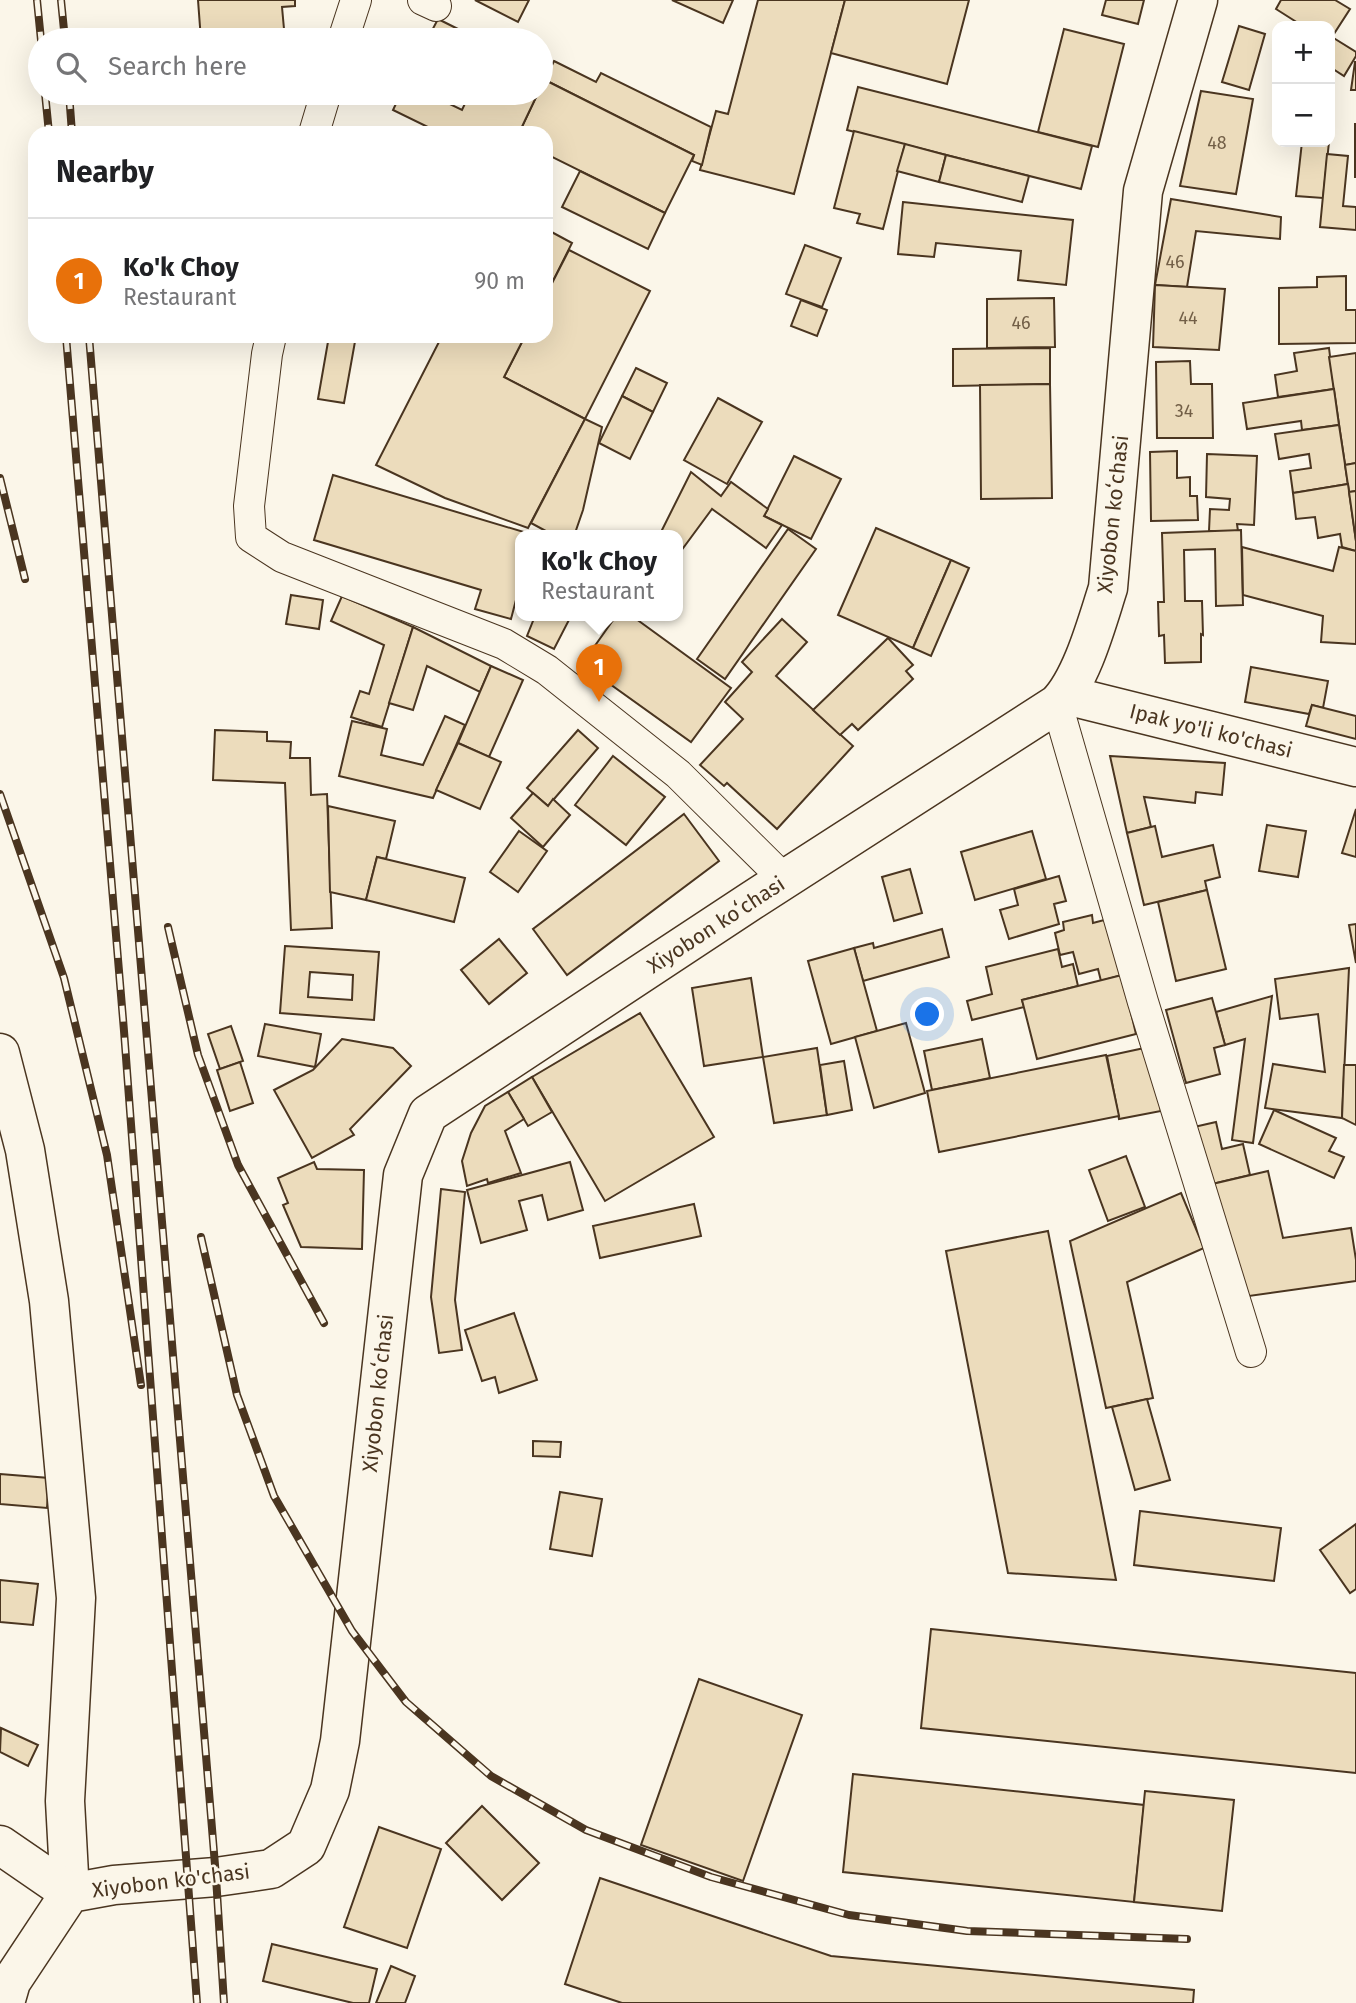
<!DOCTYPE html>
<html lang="en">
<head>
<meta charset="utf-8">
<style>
  body { margin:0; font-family:"Fira Sans",sans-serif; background:#f6f6f6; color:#202124 }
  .controls { position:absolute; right:21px; top:21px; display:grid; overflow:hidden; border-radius:14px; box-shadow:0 7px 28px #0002 }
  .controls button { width:63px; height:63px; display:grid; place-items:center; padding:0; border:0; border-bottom:2px solid #e0e0e0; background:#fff; color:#202124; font:35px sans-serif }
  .you { position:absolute; left:928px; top:1015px; width:24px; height:24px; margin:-18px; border:5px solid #fff; border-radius:50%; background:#1a73e8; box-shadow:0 0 0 10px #1a73e833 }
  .badge { display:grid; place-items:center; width:46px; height:46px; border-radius:50%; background:#c62828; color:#fff; font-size:23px; font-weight:700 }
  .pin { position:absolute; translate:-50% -58px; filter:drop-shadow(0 2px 4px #0008) }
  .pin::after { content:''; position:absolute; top:37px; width:24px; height:21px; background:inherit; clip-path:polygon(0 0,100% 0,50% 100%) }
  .popup { position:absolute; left:515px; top:530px; width:168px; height:91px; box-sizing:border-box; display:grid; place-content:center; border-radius:14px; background:#fff; filter:drop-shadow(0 2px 5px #0005); font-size:23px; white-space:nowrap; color:#757577 }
  .popup b { font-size:26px; color:#202124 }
  .popup::after { content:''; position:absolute; left:50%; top:100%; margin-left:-14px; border:14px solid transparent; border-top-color:#fff }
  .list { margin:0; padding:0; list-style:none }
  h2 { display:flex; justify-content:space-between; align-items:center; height:91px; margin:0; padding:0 28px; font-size:30px }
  h2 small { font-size:23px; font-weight:400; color:#757577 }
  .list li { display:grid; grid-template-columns:46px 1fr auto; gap:21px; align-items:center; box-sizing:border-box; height:126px; padding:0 28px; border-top:2px solid #e0e0e0 }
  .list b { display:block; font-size:26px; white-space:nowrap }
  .list p { margin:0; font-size:23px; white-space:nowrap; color:#757577 }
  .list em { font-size:23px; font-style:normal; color:#757577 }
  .icon { flex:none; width:38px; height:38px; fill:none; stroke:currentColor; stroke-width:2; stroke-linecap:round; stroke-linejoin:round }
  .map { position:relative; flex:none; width:1356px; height:2003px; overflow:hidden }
  .search { position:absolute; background:#fff; box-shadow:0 7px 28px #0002; left:28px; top:28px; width:525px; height:77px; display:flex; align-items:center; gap:18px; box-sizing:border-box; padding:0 24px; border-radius:38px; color:#757577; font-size:26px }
  .panel { position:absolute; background:#fff; box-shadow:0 7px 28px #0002; left:28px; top:126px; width:525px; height:217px; border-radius:21px }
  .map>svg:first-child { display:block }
</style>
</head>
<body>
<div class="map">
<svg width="1356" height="2003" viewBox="0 0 1356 2003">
  <rect width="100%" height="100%" fill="#fbf6e9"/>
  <!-- building -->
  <g fill="#ecdcbc" stroke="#4a3520" stroke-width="2" fill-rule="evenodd">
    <polygon points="198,0 295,0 295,6 282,7 285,40 201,40"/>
    <polygon points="475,0 529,0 518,22"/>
    <polygon points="672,0 733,0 723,23"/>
    <polygon points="758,0 845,0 794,194 700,170 716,111 728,114"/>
    <polygon points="845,0 969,0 947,84 831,53"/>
    <polygon points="1106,0 1144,0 1138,24 1102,15"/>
    <polygon points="1281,0 1335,0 1350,9 1332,37 1356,52 1356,56 1344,76 1330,67 1330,26 1296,26 1298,23 1276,9"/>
    <polygon points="438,19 480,40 427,40"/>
    <polygon points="1239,26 1265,34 1249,90 1222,82"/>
    <polygon points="1064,29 1124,44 1098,147 1038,132"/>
    <polygon points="554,61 596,82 601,73 711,127 702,165 692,161 694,155 545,80"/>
    <polygon points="1355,62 1356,62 1356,90 1351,90"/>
    <polygon points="541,70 548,74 541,88"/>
    <polygon points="545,80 694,155 665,213 546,154 546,133 519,133 538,93 541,93"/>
    <polygon points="858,87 1092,146 1081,189 847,130"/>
    <polygon points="1201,91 1253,99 1236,194 1180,186"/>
    <polygon points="401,93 427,93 462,110 470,93 538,93 519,133 440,133 393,110"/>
    <rect x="1355" y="124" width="1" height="53"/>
    <polygon points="854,131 905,144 883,229 857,223 860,214 834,208"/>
    <polygon points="1302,142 1329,142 1323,198 1296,196"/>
    <polygon points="905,144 946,155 939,182 897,171"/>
    <polygon points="1327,154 1348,156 1343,206 1356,207 1356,230 1320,227"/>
    <polygon points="946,155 1029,176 1022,202 939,182"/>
    <polygon points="580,171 665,213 648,249 562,207"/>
    <polygon points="1171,199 1281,217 1280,239 1196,231 1187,287 1155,285"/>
    <polygon points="903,202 1073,220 1066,285 1018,280 1021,251 936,243 934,257 898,254"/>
    <polygon points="546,229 572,243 546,295"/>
    <polygon points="805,245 841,258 822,307 786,294"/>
    <polygon points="569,250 650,291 585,419 504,377 525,336 546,336 546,295"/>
    <polygon points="1346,276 1346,310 1356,310 1356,343 1279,344 1279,288 1317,287 1317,277"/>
    <polygon points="1155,285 1225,289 1219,350 1153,347"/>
    <polygon points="1054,298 1055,347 987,348 987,299"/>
    <polygon points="801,300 827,310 817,336 791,326"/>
    <polygon points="329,336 356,336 344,403 318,399"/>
    <polygon points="442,336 525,336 504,377 585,419 528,528 445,498 376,465"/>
    <polygon points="1050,348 1050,384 953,386 953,349"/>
    <polygon points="1329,348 1334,389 1278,397 1275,375 1297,371 1294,353"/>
    <polygon points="1356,353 1356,463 1345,465 1329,357"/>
    <polygon points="1190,361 1191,384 1212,384 1213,438 1157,438 1156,362"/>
    <polygon points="636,368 667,383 653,412 622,396"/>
    <polygon points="1050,384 1052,498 981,499 980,385"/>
    <polygon points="1334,389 1339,425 1302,430 1301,421 1247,429 1243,403"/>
    <polygon points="622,396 653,412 630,459 599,443"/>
    <polygon points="718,398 762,422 727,484 684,460"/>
    <polygon points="585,419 602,427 583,510 574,536 555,536 531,523"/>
    <polygon points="1339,425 1348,484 1293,493 1290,471 1311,468 1309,454 1279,459 1275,434"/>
    <polygon points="1177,451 1177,478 1190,477 1190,496 1197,496 1198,520 1151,521 1150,452"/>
    <polygon points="1207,454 1257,456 1254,525 1237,524 1238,531 1209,531 1210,509 1229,510 1230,499 1206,497"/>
    <polygon points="794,456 841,479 811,539 764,516"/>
    <polygon points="1356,463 1356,491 1349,492 1345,465"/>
    <polygon points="691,472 721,496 731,482 768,509 764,516 782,525 766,548 712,509 678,555 678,536 659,536"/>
    <polygon points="333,475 537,536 520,536 520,602 516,600 511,619 475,609 481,590 314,540"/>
    <polygon points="1348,484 1356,541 1356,551 1342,547 1340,534 1318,538 1315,517 1296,519 1293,493"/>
    <polygon points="1356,491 1356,541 1349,492"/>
    <polygon points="876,528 951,560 913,648 838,615"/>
    <polygon points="788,529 816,549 725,679 697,659"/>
    <polygon points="1241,530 1243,605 1216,606 1215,549 1184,550 1185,601 1202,601 1203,635 1201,634 1201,662 1165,663 1164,635 1159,636 1158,602 1164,602 1162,533"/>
    <polygon points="1242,547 1333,571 1339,547 1356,551 1356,644 1321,642 1323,616 1243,595"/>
    <polygon points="951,560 969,568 931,656 913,648"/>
    <polygon points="291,595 323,600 319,629 286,624"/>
    <polygon points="342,596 413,627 382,727 351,717 360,691 369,694 384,645 331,621"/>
    <polygon points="535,616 571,616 554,649 527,636"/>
    <polygon points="616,616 632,616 731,688 691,742 582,664"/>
    <polygon points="782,619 807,642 776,676 853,746 777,829 727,783 724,786 700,765 743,719 725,702 752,672 742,662"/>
    <polygon points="413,627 491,666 480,692 427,666 413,710 389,703"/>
    <polygon points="888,638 913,665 906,671 913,679 858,730 852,724 840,735 813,710"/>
    <polygon points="491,666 523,680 489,757 458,743"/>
    <polygon points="1251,667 1328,681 1323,708 1312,705 1309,714 1245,702"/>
    <polygon points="1312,705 1356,716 1356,739 1306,726"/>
    <polygon points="445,716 465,725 433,798 339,776 352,721 387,729 381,755 423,765"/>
    <polygon points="215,730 267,732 267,741 291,742 290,758 310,758 311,795 327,794 332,928 291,930 285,783 213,780"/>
    <polygon points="578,730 598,748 548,806 527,788"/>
    <polygon points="458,743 501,762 480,809 436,790"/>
    <polygon points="613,756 665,797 626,845 575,805"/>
    <polygon points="1110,756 1225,763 1222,795 1196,792 1195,803 1144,797 1151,827 1127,833"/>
    <polygon points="533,793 548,806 553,799 570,815 543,847 511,818"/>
    <polygon points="328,806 395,821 386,859 377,857 366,900 330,892"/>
    <polygon points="1356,809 1356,857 1342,853"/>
    <polygon points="684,814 719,861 567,975 533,929"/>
    <polygon points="1267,825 1306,831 1298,877 1259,871"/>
    <polygon points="1155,826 1162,857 1213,845 1220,877 1205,881 1207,890 1144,905 1127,833"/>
    <polygon points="519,831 547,851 518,892 490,872"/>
    <polygon points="1032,831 1046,879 975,900 961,852"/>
    <polygon points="377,857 465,878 454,922 366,900"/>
    <polygon points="910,869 922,913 894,921 882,877"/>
    <polygon points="1059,876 1066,901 1054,904 1059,924 1009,939 1000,910 1018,905 1014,889"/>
    <polygon points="1207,890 1226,969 1176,981 1158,902"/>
    <polygon points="1092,915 1093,923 1108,919 1122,975 1101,981 1098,969 1079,974 1073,952 1060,955 1055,933 1064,930 1063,922"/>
    <polygon points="1356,924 1356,963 1349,925"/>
    <polygon points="942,929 949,957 863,981 854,948 873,943 874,948"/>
    <polygon points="499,939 527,973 489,1004 461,970"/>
    <path d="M285,946L379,952L374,1020L280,1013ZM310,972L353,975L352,1000L308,997Z"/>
    <polygon points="854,948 877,1031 831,1044 808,961"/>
    <polygon points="1058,949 1062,967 1073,964 1078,986 1022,1000 1024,1007 972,1020 967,1001 992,994 986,967"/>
    <polygon points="1349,968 1342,1118 1265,1108 1273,1064 1325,1072 1318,1014 1280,1019 1275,979"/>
    <polygon points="1122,975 1136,1034 1037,1059 1022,1000"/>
    <polygon points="751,978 763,1057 704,1066 692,988"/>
    <polygon points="1272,996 1253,1143 1232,1140 1245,1039 1225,1045 1216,1012"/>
    <polygon points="1212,998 1225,1045 1214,1048 1220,1074 1186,1083 1166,1010"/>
    <polygon points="640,1013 714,1137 605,1201 532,1077"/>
    <polygon points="906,1023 925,1093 874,1108 855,1037"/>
    <polygon points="265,1024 321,1034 315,1067 258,1056"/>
    <polygon points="231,1026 243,1061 220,1069 208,1034"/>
    <polygon points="342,1039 393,1048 411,1066 350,1129 354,1135 312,1158 274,1090 313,1070"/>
    <polygon points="982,1039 990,1078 932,1090 924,1051"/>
    <polygon points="1149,1047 1161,1111 1119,1119 1107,1056"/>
    <polygon points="817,1048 827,1115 774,1123 763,1057"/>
    <polygon points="1106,1055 1119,1116 939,1152 927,1091"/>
    <polygon points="844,1061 852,1110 827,1115 820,1065"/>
    <polygon points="240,1062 253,1103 230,1111 217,1070"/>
    <polygon points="1344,1065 1356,1065 1356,1125 1342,1118"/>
    <polygon points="532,1077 552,1112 528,1126 508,1092"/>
    <polygon points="508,1092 524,1119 505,1131 521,1173 488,1183 487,1179 467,1186 462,1161 471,1133 485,1106"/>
    <polygon points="1274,1110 1336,1138 1329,1151 1344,1157 1334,1178 1259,1144"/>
    <polygon points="1216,1122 1222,1149 1243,1144 1250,1175 1208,1185 1194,1127"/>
    <polygon points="1126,1156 1145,1207 1108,1221 1089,1170"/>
    <polygon points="314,1162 317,1169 364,1170 362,1249 301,1247 283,1205 288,1203 278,1178"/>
    <polygon points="570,1162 583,1210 548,1220 542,1195 519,1201 527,1230 481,1243 467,1190"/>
    <polygon points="1268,1171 1283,1238 1351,1228 1356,1260 1356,1281 1242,1297 1208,1185"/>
    <polygon points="441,1189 465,1192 455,1300 462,1350 439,1353 431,1297"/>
    <polygon points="1181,1193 1204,1248 1127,1282 1153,1398 1106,1408 1070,1241"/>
    <polygon points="694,1204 701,1236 600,1258 593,1226"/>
    <polygon points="1048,1231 1116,1580 1008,1573 946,1251"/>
    <polygon points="514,1313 537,1380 499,1393 495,1377 482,1381 465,1330"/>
    <polygon points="1147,1399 1170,1480 1135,1490 1112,1407"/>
    <polygon points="533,1441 561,1442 560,1457 533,1456"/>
    <polygon points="0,1474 49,1478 47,1508 0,1504"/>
    <polygon points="560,1492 602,1499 592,1556 550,1549"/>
    <polygon points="1140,1511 1281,1528 1274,1581 1134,1565"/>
    <polygon points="1356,1524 1356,1589 1350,1593 1320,1550"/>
    <polygon points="0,1580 38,1584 33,1625 0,1622"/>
    <polygon points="931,1629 1356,1673 1356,1773 921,1728"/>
    <polygon points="699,1679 802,1715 743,1881 641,1845"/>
    <polygon points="1,1728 38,1745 28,1766 0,1752"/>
    <polygon points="853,1774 1144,1805 1134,1902 843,1872"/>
    <polygon points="1145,1791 1234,1800 1222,1911 1134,1902"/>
    <polygon points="482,1806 539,1863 502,1900 446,1843"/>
    <polygon points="379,1827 441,1849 407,1948 344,1927"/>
    <polygon points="600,1878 831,1956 1194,1990 1193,2003 622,2003 565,1984"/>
    <polygon points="272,1944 377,1969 369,2003 353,2003 263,1981"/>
    <polygon points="391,1966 415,1976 405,2003 376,2003"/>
  </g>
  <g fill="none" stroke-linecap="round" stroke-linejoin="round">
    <!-- street casing -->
    <g stroke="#4a3520" stroke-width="32">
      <g id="street">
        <polyline points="423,0 436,6"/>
        <polyline points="343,40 356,0"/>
        <polyline points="314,133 326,93"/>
        <polyline points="271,336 267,354 249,506 251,537 282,557 504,644 547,670 678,774 785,880"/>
        <polyline points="1057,704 1143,1002 1251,1352"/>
      </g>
    </g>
    <!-- secondary casing -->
    <g stroke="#4a3520" stroke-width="41">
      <g id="secondary">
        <polyline points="1066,695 1356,767"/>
        <polyline points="0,1053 25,1150 49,1301 76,1598 65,1801 70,1893"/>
        <polyline points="0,1845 70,1893"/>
      </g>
    </g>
    <!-- primary casing -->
    <g stroke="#4a3520" stroke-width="41">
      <path id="primary" d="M5,2003L11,1982L70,1893L114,1885L216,1877L271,1869L306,1846L330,1790L340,1741L403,1175L428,1114L751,901L1057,704C1082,679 1097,622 1108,588L1143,191L1198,0"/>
    </g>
    <!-- street -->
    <use href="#street" stroke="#fbf6e9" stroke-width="30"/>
    <!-- secondary -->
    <use href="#secondary" stroke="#fbf6e9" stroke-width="38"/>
    <!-- primary -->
    <use href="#primary" stroke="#fbf6e9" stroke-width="38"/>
    <!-- rail casing -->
    <g stroke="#4a3520" stroke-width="8">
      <g id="rail">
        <polyline points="37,0 41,40"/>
        <polyline points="61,0 65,40"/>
        <polyline points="45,93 49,133"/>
        <polyline points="69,93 72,133"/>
        <polyline points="66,336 124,1031 197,2003"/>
        <polyline points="89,336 216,1877 224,2003"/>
        <polyline points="0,478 25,579"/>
        <polyline points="0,794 64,978 107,1155 141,1385"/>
        <polyline points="168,927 198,1055 238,1165 324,1323"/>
        <polyline points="201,1237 237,1395 274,1496 352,1631 406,1702 491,1776 586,1830 711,1877 849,1915 967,1931 1187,1939"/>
      </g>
    </g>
    <!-- rail -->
    <use href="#rail" stroke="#fbf6e9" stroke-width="5" stroke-dasharray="16" stroke-linecap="butt"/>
  </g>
  <g text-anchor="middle" stroke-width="5" stroke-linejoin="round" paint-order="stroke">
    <!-- number labels -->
    <g font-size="18" fill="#725f47">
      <text x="1217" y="149">48</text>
      <text x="1175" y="268">46</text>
      <text x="1188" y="324">44</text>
      <text x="1021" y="329">46</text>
      <text x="1184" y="417">34</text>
    </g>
    <!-- street labels -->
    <g font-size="21" fill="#4a3520" stroke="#fbf6e9">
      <text transform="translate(1113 514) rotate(-84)" y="7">Xiyobon koʻchasi</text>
      <text transform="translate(1211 731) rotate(14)" y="7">Ipak yo'li ko'chasi</text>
      <text transform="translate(716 925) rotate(-33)" y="7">Xiyobon koʻchasi</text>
      <text transform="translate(378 1393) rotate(-84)" y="7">Xiyobon koʻchasi</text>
      <text transform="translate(171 1881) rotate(-7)" y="7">Xiyobon ko'chasi</text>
    </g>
  </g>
</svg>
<div class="controls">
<button>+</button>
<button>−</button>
</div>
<div class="you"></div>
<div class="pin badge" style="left:599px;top:702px;background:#e8710a">1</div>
<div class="popup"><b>Ko'k Choy</b>Restaurant</div>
<div class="search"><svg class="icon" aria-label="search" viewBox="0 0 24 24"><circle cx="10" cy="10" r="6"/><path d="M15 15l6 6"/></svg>Search here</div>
<section class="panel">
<h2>Nearby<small></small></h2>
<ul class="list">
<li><span class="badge" style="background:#e8710a">1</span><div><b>Ko'k Choy</b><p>Restaurant</p></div><em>90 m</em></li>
</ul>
</section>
</div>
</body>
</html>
